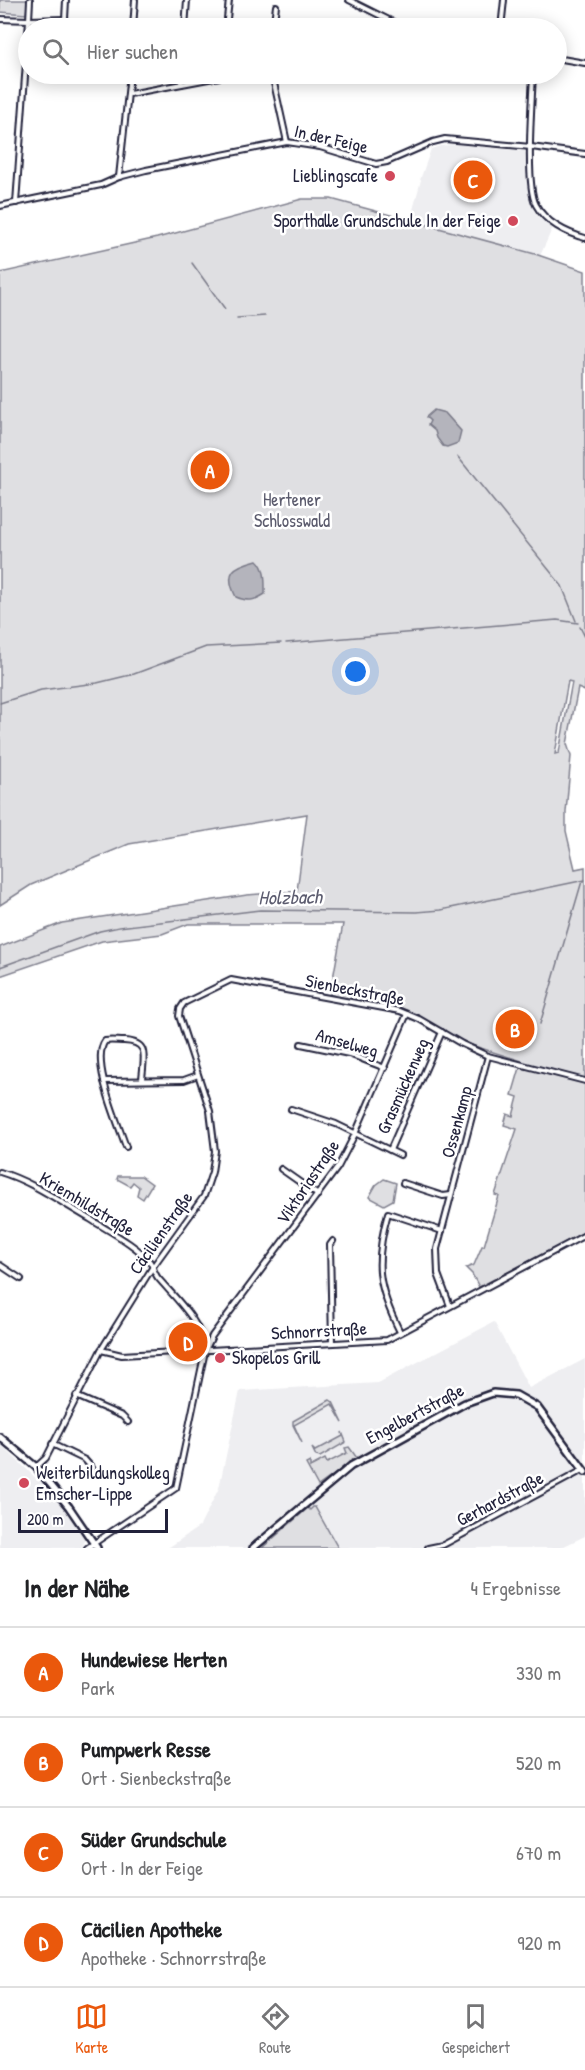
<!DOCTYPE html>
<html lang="de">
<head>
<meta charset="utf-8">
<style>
  body { margin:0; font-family:"Patrick Hand",sans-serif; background:#f6f6f6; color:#202124 }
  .scale { position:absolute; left:18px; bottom:15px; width:150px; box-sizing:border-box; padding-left:6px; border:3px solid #22223b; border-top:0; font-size:16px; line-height:21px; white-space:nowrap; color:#22223b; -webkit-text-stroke:4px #fff; paint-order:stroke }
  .you { position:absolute; left:356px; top:672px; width:21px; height:21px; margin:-15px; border:4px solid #fff; border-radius:50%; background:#1a73e8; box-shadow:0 0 0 9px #1a73e833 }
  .badge { display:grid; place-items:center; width:39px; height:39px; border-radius:50%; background:#ea580c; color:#fff; font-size:20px; font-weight:700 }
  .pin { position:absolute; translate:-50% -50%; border:3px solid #fff; box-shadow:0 2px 6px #0006 }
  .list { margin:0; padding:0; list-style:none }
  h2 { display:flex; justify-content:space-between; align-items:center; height:78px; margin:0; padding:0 24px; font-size:26px }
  h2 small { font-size:20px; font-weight:400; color:#757577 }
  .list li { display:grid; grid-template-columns:39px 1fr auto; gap:18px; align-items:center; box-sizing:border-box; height:90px; padding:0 24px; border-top:2px solid #e0e0e0 }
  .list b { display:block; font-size:22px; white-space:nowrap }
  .list p { margin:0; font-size:20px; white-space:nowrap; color:#757577 }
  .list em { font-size:20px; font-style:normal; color:#757577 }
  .icon { flex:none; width:33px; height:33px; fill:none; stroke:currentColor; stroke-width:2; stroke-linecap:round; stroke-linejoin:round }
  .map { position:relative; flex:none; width:585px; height:1548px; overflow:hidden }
  .search { position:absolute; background:#fff; box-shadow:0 3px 15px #0003; left:18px; right:18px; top:18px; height:66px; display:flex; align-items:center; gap:15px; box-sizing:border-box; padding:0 21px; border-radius:33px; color:#757577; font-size:22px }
  .sheet { height:438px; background:#fff }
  nav { display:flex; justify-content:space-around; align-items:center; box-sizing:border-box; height:84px; border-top:2px solid #e0e0e0; background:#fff; font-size:16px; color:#757577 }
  nav a { display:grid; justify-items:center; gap:3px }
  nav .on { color:#ea580c }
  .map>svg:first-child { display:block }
</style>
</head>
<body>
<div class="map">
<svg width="585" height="1548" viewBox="0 0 585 1548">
  <rect width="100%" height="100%" fill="#fff"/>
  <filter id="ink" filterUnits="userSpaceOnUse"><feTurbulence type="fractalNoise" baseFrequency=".0167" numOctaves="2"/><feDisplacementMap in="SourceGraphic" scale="12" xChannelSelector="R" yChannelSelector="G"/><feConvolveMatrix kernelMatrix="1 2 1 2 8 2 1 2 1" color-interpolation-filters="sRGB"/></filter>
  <g filter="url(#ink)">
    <!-- built -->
    <g fill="#eeeef1">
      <polygon points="456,144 524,151 528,155 527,186 534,211 540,219 553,227 540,256 410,221 421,180 420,180 431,149 440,146"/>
      <polygon points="494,1322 529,1388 585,1359 585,1536 560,1548 168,1548 200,1526 219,1488 240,1391 378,1383"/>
      <polygon points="0,1444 38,1480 42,1481 68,1513 84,1537 84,1543 81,1548 0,1548"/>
    </g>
    <!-- green -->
    <g fill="#dfdfe2" stroke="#80808e" stroke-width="1.5" fill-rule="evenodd">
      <polygon points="0,0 28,0 26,14 0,12"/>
      <path d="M302,199H331L535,254L585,271V691L578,688L567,744L571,756L566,812V831L575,869L585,867V1232L479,1287L472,1274L466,1268L474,1265L482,1246H484L499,1196L495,1195L517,1129L504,1125L507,1114L513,1116L518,1097L512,1095L522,1061L468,1044L405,1010L330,995L343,924H188L162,934L102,941L0,976V947L62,923L247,895L297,891L307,814L129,844L31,885L0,905V273L157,238ZM568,681L572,682L560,747L559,753L555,754Z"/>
      <polygon points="118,1176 141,1176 152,1184 143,1199 137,1195 139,1187 133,1182 130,1186 117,1179"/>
      <polygon points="384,1179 396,1183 393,1200 384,1205 369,1197 376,1185"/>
      <polygon points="330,1400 333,1402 343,1423 332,1404 294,1425 302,1443 293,1425 293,1421"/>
      <polygon points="342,1432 346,1442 320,1457 316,1456 312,1448 315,1451 343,1436"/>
      <polygon points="349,1447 357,1458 318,1486 306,1464 310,1462 310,1467 325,1459 327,1463 347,1453 345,1448"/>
      <polygon points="313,1507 315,1507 338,1548 262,1548 308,1508 310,1510"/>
    </g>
    <!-- water -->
    <g fill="#b4b4bc" stroke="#7a7a88" stroke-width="1.5">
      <polygon points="434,410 445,413 461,431 458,443 447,447 443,446 437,438 435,431 428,425 430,421 426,417"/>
      <path d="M257,560C266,568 265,582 265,594C254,601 248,602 236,597C223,571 234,566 257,560Z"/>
    </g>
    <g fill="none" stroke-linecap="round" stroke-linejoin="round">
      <!-- stream -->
      <g stroke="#7a7a88" stroke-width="1.5">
        <polyline points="192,263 225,309"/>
        <polyline points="237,318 265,316"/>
        <polyline points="458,457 562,586 576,621"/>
        <polyline points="580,627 585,637"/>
        <polyline points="286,643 557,620 578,623"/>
        <polyline points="0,703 41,690 97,683 134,674 206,647 281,643"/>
        <polyline points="0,967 100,931 119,927 260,910 416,912 441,910 585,880"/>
        <polyline points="540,1024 582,881"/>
      </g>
      <!-- street casing -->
      <g stroke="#22223b" stroke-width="8">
        <g id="street">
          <polyline points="30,0 29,20 65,19 64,28"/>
          <polyline points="349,0 397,24 416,28"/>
          <polyline points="0,19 29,20 16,203"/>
          <polyline points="65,19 66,0"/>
          <polyline points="133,28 135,0"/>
          <polyline points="185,28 187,0"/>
          <polyline points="226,28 229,0"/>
          <polyline points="273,28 276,6"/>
          <polyline points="501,28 504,0"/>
          <polyline points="556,58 585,63"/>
          <polyline points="272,74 287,142"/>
          <path d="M533,74C532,100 525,185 536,205C545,222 566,233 585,238"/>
          <polyline points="181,84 182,74"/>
          <polyline points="129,94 235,74"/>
          <polyline points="119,177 130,74"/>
          <polyline points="0,206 101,185 119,177 146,170 287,142 320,147 376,164 387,162 433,142 445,139 531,147 585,154"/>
          <polyline points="301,1044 349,1054 385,1068"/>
          <polyline points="104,1081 184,1080 198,1075"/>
          <polyline points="291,1109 336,1124 400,1155"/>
          <path d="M126,1147C119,1125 90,1061 105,1041C111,1040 118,1041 124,1041C151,1042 143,1059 142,1080"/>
          <polyline points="390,1150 442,1032"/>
          <polyline points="281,1169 318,1195"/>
          <path d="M0,1172C33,1182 60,1202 90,1219C107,1230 137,1245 150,1262C153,1266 154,1273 158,1278C177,1300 200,1320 205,1350"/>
          <polyline points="403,1183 443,1196 451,1195"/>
          <polyline points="0,1265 21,1279"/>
          <polyline points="450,1306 438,1274 437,1249 488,1056"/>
          <path d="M400,1332C377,1286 374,1263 388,1213L442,1231"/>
          <polyline points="332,1343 330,1245 333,1241"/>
          <polyline points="101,1350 122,1355 387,1340 585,1235"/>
          <polyline points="76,1396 122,1416 128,1422"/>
          <polyline points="52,1444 85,1460 92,1468"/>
          <polyline points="36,1467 46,1458 101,1350 152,1268 204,1196 212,1172 215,1151 210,1111 179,1016 180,1009 184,1003 231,980 400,1011 419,1019 462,1044 488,1056 585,1081"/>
          <polyline points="87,1548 176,1488 205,1351 212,1336 338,1167 355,1134 407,1014"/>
          <polyline points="428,1548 443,1545 583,1470"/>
        </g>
      </g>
      <!-- secondary casing -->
      <g stroke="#22223b" stroke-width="10">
        <g id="secondary">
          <polyline points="0,1437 36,1467 69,1507 97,1548"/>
          <polyline points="253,1548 351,1466 465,1403 493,1393 516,1395 537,1407 585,1472"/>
        </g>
      </g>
      <!-- street -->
      <use href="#street" stroke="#fff" stroke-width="4"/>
      <!-- secondary -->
      <use href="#secondary" stroke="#fff" stroke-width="5"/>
    </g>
  </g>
  <!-- markers -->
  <g fill="#d1495b" stroke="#fff" stroke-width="2">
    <circle cx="390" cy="176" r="6"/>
    <circle cx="513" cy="221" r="6"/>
    <circle cx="220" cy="1358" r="6"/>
    <circle cx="24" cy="1483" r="6"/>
  </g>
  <g text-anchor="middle" stroke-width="5" stroke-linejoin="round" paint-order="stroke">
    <!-- street labels -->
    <g font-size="18" fill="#22223b" stroke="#fff">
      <text transform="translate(331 139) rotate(13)" y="6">In der Feige</text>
      <text transform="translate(355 990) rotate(11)" y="6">Sienbeckstraße</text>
      <text transform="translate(347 1043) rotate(16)" y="6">Amselweg</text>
      <text transform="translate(403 1086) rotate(-66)" y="6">Grasmückenweg</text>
      <text transform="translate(457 1122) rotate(-75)" y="6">Ossenkamp</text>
      <text transform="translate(308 1182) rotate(-56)" y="6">Viktoriastraße</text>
      <text transform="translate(87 1204) rotate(31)" y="6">Kriemhildstraße</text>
      <text transform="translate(161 1233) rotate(-55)" y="6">Cäcilienstraße</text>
      <text transform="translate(319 1331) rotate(-3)" y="6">Schnorrstraße</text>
      <text transform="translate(415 1414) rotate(-28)" y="6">Engelbertstraße</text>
      <text transform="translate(500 1499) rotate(-28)" y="6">Gerhardstraße</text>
    </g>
    <!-- poi labels -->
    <g font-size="18" fill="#22223b" stroke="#fff" text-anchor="end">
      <text x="378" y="182">Lieblingscafe</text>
      <text x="501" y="227">Sporthalle Grundschule In der Feige</text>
      <text x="232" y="1364" text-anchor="start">Skopelos Grill</text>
      <text x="36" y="1479" text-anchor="start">Weiterbildungskolleg<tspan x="36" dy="21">Emscher-Lippe</tspan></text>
    </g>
    <!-- park labels -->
    <g font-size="18" fill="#5b5b6d" stroke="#fff">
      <text x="292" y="506">Hertener<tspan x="292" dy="21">Schlosswald</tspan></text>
    </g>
    <!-- water labels -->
    <g font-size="20" font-style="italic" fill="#5c5c6f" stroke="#fff">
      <text transform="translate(290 897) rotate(-1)" y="7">Holzbach</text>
    </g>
  </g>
</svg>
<div class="scale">200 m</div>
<div class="you"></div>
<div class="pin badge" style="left:210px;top:470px">A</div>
<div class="pin badge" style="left:515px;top:1029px">B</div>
<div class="pin badge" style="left:473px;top:180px">C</div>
<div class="pin badge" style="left:188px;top:1342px">D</div>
<div class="search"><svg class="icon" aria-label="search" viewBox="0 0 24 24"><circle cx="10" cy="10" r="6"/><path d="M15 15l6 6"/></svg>Hier suchen</div>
</div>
<section class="sheet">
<h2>In der Nähe<small>4 Ergebnisse</small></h2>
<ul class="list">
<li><span class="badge">A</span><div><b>Hundewiese Herten</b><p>Park</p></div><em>330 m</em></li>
<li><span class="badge">B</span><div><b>Pumpwerk Resse</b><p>Ort · Sienbeckstraße</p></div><em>520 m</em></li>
<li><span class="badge">C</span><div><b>Süder Grundschule</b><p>Ort · In der Feige</p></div><em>670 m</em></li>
<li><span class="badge">D</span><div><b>Cäcilien Apotheke</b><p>Apotheke · Schnorrstraße</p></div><em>920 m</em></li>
</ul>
</section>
<nav>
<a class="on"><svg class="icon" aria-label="map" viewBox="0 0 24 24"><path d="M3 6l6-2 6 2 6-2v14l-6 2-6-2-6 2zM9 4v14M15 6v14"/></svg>Karte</a>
<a><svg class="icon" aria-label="directions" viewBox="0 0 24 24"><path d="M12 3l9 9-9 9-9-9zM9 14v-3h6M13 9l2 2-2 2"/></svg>Route</a>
<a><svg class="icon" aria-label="saved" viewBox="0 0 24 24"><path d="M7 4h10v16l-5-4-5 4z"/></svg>Gespeichert</a>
</nav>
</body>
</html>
